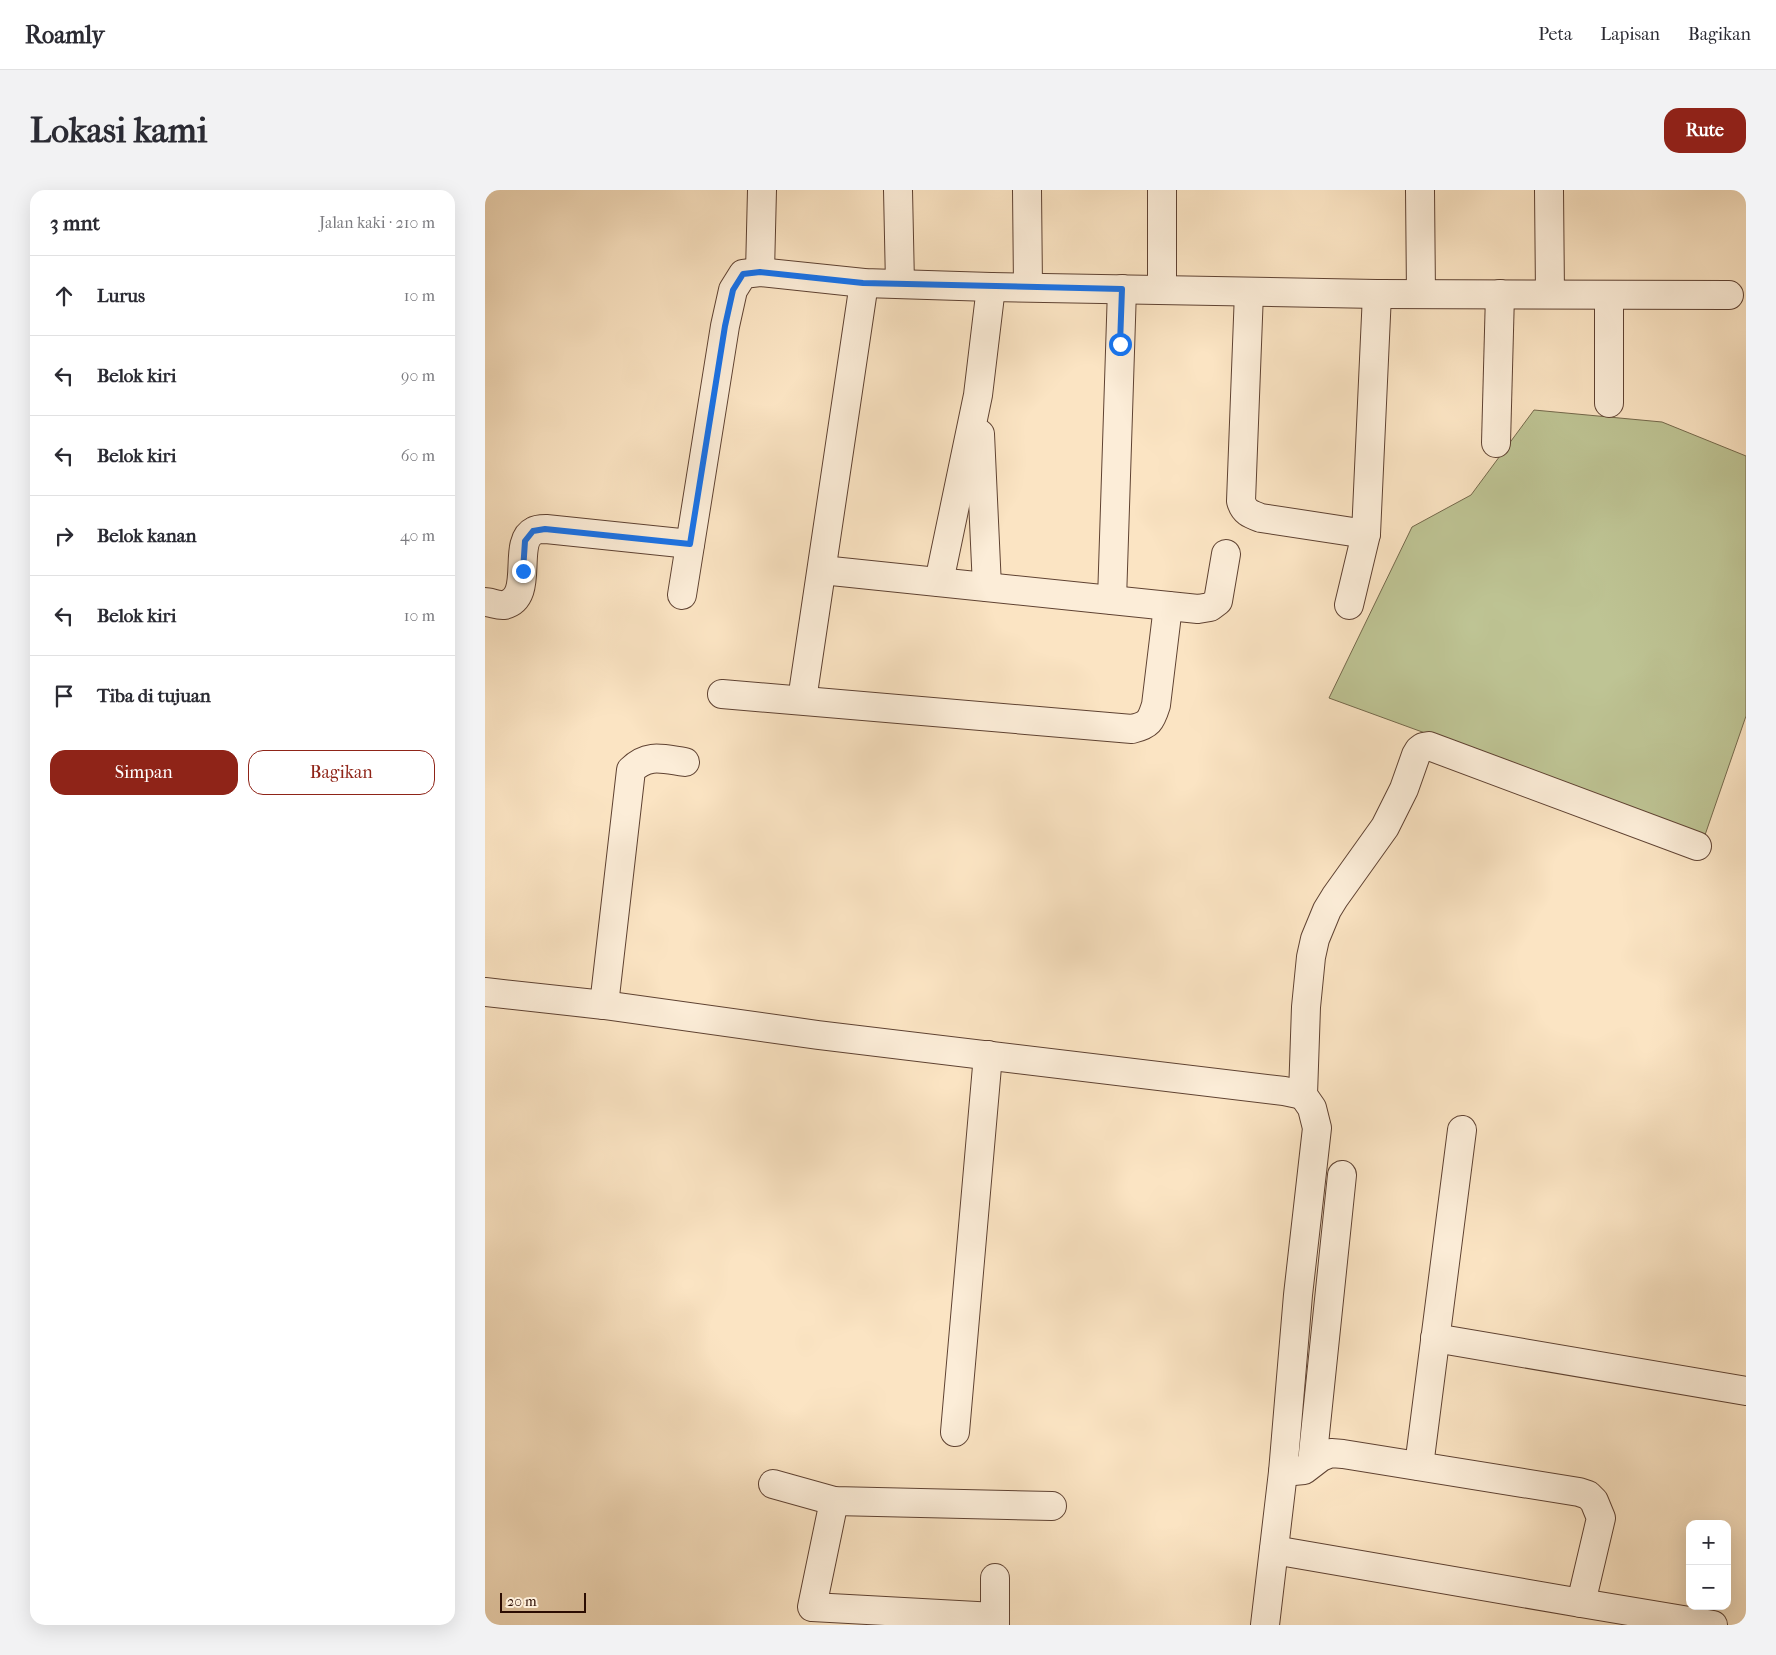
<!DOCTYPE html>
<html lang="id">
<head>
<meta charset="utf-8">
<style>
  body { margin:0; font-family:"IM FELL French Canon",serif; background:#f2f2f3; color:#2b2b33 }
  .controls { position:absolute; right:15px; bottom:15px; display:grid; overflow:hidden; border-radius:10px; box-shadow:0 5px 20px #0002 }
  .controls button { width:45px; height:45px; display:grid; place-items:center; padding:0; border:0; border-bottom:1px solid #e1e1e2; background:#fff; color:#2b2b33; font:25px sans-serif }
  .scale { position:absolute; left:15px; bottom:12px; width:86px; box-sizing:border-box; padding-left:5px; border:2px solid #2b0c02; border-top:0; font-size:14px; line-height:18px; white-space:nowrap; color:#2b0c02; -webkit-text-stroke:4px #fcedd8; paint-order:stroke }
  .stop { position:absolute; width:15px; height:15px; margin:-11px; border:4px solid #1a73e8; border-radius:50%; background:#fff }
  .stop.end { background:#1a73e8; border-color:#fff; box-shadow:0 1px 5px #0008 }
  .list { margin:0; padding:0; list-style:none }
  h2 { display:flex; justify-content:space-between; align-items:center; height:65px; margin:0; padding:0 20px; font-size:21px }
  h2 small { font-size:16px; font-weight:400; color:#7c7c81 }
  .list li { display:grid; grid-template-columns:32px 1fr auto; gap:15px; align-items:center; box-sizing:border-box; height:80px; padding:0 20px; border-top:1px solid #e1e1e2 }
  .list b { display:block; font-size:19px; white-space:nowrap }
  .list em { font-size:16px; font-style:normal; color:#7c7c81 }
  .actions { display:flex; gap:10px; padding:15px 20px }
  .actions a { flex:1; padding:11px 0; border:1px solid #8f2418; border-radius:15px; text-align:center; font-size:18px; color:#8f2418 }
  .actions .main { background:#8f2418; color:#fff }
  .icon { flex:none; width:28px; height:28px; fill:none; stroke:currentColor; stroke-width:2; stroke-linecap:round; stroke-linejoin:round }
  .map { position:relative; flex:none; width:1261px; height:1435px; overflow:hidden; border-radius:15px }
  header { display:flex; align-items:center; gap:30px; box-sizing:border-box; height:70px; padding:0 25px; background:#fff; border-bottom:1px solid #e1e1e2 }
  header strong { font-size:24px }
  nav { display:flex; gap:28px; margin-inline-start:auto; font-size:18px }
  .intro { display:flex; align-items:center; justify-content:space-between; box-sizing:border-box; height:120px; padding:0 30px }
  h1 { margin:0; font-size:35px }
  .button { padding:12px 22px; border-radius:15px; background:#8f2418; color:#fff; font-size:18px; font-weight:700 }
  main { display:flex; gap:30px; padding:0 30px }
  aside { flex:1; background:#fff; border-radius:15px; box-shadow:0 5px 20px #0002 }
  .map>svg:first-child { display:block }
</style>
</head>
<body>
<header>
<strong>Roamly</strong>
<nav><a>Peta</a><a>Lapisan</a><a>Bagikan</a></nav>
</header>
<div class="intro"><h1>Lokasi kami</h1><a class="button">Rute</a></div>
<main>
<aside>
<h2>3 mnt<small>Jalan kaki · 210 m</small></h2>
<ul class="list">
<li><svg class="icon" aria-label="ahead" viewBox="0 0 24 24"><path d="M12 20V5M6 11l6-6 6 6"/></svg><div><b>Lurus</b></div><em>10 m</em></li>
<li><svg class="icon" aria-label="left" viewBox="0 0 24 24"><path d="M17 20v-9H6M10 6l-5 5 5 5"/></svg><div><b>Belok kiri</b></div><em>90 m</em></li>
<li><svg class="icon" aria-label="left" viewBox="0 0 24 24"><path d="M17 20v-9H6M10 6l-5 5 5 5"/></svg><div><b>Belok kiri</b></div><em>60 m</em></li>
<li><svg class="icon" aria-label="right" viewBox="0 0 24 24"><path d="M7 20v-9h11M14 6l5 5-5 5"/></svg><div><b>Belok kanan</b></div><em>40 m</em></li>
<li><svg class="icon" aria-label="left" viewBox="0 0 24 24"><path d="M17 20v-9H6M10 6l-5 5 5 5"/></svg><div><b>Belok kiri</b></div><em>10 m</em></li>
<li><svg class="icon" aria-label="arrive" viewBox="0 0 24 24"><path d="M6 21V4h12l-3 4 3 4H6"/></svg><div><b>Tiba di tujuan</b></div></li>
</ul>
<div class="actions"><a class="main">Simpan</a><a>Bagikan</a></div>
</aside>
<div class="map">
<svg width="1261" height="1435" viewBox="0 0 1261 1435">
  <rect width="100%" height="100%" fill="#fbe4c3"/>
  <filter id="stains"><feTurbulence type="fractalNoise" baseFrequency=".004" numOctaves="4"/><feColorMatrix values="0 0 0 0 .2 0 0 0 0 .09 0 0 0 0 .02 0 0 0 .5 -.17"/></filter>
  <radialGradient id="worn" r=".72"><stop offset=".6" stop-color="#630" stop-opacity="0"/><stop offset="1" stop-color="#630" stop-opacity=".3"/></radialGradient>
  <!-- green -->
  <polygon fill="#bec494" stroke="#74684b" points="1049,220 1177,232 1261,266 1261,526 1220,645 844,508 927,337 986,305"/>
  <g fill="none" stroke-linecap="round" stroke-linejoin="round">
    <!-- street casing -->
    <g stroke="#5f4232" stroke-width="30">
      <g id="street">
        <polyline points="413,0 415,94"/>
        <polyline points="542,0 543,97"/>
        <polyline points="935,0 936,104"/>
        <polyline points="1064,0 1065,104"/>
        <polyline points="275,82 277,0"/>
        <polyline points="677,99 677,0"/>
        <path d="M764,102L756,311C759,322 765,324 776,328L881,344"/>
        <polyline points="1124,105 1124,213"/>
        <polyline points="495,244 502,397"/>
        <polyline points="1011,253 1015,104"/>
        <polyline points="337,380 713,419 725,417 733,411 741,364"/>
        <polyline points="454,392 493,205 506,97"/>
        <polyline points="197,405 240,136 248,100 258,84 275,82 379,93 506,97 892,104 1244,105"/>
        <polyline points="627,410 637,99"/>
        <path d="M0,412C5,412 14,416 19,415C51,408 26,352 49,341C52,339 57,339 61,339L205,354"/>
        <polyline points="864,415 881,344 892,104"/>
        <path d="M237,504L647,539C664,535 666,531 671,515L683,416"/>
        <polyline points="317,510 379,93"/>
        <polyline points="0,802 119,815 333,845 799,901 818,905"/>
        <path d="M119,815L146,580C163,563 178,569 200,572"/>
        <polyline points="950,1148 1261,1201"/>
        <polyline points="470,1242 503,865"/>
        <polyline points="827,1273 857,985"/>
        <polyline points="934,1276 977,940"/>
        <polyline points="288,1294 349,1311 567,1316"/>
        <polyline points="349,1311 327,1417 510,1427"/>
        <polyline points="789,1360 1096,1413 1116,1328 1109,1311 1103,1305 1094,1302 858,1264 846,1263 836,1267 819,1280 798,1282"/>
        <polyline points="510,1388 510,1435"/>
        <polyline points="1096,1413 1228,1435"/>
        <polyline points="780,1435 798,1282 813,1105 832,938 827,918 818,905 821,817 826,767 830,749 842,720 850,707 900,637 919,599 931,565 934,560 938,557 944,556 1212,656"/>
      </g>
    </g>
    <!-- street -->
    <use href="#street" stroke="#fcedd8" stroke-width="28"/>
  </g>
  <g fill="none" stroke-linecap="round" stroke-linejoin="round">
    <!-- route -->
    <polyline stroke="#1a73e8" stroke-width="6" points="38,381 40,351 48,341 60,339 205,354 240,136 248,100 258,84 275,82 378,93 637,99 635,154"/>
  </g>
  <rect width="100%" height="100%" filter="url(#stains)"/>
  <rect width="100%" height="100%" fill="url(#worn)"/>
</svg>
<div class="controls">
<button>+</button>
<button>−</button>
</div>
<div class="scale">20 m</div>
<div class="stop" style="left:635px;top:154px"></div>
<div class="stop end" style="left:38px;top:381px"></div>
</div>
</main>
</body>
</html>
